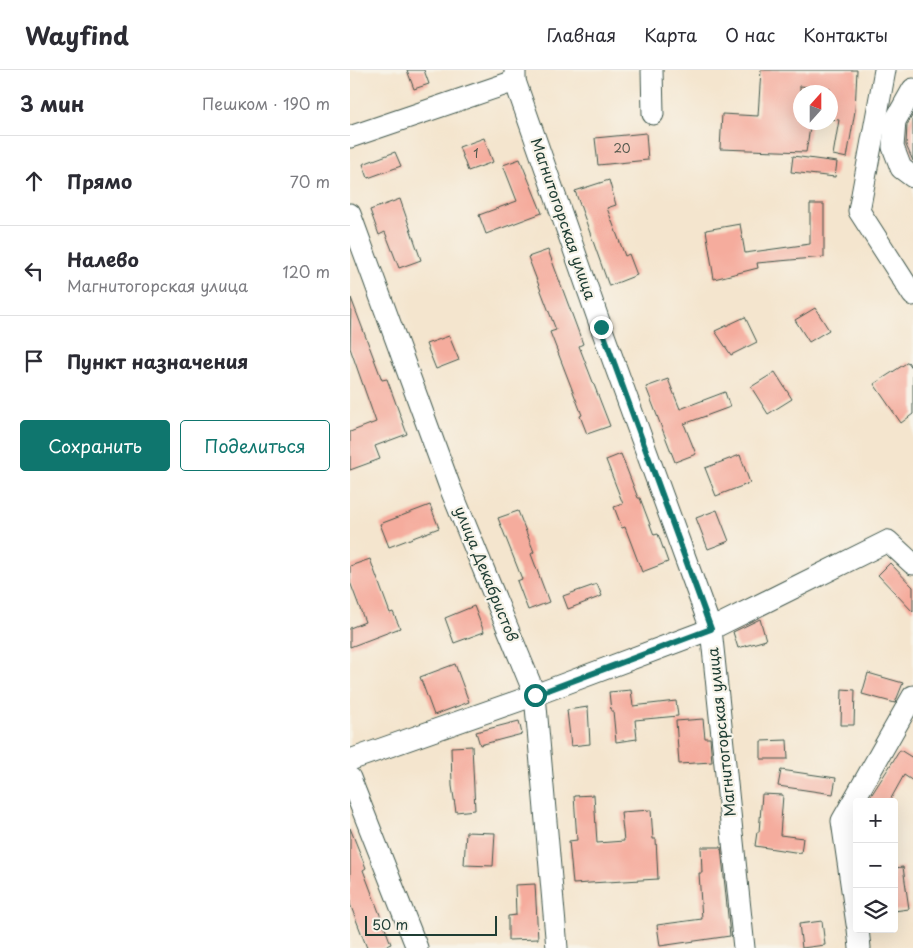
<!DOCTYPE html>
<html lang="ru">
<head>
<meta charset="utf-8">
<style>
  body { margin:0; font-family:"Playpen Sans",sans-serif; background:#f2f2f3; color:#2b2b33 }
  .controls { position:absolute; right:15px; bottom:15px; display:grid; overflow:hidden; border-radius:5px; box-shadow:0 5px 20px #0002 }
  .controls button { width:45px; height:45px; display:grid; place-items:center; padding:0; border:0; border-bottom:1px solid #e1e1e2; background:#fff; color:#2b2b33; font:25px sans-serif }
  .compass { position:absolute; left:443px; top:15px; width:45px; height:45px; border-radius:50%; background:#fff; box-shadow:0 5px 20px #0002; rotate:21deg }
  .scale { position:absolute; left:15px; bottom:12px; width:132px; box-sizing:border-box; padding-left:5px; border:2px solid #1f3d34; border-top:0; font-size:14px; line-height:18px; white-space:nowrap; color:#1f3d34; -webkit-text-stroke:4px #f7f3e8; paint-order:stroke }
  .stop { position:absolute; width:15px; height:15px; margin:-11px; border:4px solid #0f766e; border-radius:50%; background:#fff }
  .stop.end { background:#0f766e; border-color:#fff; box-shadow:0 1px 5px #0008 }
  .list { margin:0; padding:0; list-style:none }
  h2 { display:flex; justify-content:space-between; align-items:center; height:65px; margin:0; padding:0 20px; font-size:21px }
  h2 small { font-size:16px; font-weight:400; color:#7c7c81 }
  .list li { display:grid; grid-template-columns:32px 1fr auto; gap:15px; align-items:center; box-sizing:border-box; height:90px; padding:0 20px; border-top:1px solid #e1e1e2 }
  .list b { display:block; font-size:19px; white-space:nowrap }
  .list p { margin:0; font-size:16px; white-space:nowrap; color:#7c7c81 }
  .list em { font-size:16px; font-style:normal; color:#7c7c81 }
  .actions { display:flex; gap:10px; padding:15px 20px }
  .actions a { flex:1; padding:11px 0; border:1px solid #0f766e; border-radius:5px; text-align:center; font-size:18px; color:#0f766e }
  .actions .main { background:#0f766e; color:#fff }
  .icon { flex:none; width:28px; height:28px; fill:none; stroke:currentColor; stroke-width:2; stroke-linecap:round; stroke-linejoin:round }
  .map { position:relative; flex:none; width:563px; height:878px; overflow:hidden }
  header { display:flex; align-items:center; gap:30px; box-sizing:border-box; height:70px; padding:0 25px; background:#fff; border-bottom:1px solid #e1e1e2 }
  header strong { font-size:24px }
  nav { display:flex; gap:28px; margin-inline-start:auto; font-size:18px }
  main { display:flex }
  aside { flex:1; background:#fff }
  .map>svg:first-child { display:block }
</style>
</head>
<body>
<header>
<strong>Wayfind</strong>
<nav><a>Главная</a><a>Карта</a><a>О нас</a><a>Контакты</a></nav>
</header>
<main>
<aside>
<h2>3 мин<small>Пешком · 190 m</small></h2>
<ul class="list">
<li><svg class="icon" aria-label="ahead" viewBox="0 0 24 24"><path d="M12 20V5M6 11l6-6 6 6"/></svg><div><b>Прямо</b></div><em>70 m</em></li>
<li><svg class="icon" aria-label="left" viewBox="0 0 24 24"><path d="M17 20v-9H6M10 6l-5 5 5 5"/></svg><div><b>Налево</b><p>Магнитогорская улица</p></div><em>120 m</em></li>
<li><svg class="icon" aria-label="arrive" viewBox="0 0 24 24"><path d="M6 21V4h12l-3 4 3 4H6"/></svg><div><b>Пункт назначения</b></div></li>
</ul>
<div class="actions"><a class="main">Сохранить</a><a>Поделиться</a></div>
</aside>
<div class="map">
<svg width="563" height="878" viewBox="0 0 563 878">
  <rect width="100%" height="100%" fill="#f7f3e8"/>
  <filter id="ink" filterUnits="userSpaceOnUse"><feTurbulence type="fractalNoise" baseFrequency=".02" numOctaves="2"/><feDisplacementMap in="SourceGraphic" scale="10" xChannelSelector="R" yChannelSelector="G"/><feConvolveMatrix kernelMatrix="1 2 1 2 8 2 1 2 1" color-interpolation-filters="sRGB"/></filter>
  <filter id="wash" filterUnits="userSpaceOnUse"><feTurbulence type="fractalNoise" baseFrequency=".0096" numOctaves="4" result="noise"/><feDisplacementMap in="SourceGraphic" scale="20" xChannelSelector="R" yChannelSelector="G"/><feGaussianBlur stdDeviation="1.12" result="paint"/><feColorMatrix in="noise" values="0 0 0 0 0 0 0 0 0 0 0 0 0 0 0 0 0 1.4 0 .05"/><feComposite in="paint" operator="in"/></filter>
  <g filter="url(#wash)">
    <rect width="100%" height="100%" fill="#f4e5ce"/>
    <g id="blocks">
      <!-- building -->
      <g fill="#f5ac9d">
        <polygon points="57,0 74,0 79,14 64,19"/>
        <polygon points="411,0 507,0 505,41 497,88 483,85 489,50 480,49 480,19 450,16 450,52 461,52 456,82 370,79 372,44 408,46"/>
        <polygon points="563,44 563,91 556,75 557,55"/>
        <polygon points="296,63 298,90 248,95 245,68"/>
        <polygon points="134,68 143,92 118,101 109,77"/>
        <polygon points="45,82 51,96 18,108 13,94"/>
        <polygon points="443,86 487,92 485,107 441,102"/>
        <polygon points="170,89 192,143 136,164 129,145 167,131 153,95"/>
        <polygon points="259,110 266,135 257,138 275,186 279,184 287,205 259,216 225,121"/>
        <polygon points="50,129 71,190 49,198 35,162 29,165 20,140"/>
        <polygon points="460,134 474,134 474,187 407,193 408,198 364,209 356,160 390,154 395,183 460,174"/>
        <polygon points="198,180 233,274 229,276 260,356 237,364 230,346 232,345 200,262 206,260 178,187"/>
        <polygon points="1,228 32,310 37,309 57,364 25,376 30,389 0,400 0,362 26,352 0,278"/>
        <polygon points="465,238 479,260 459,272 445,250"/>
        <polygon points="395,247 407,272 381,285 365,261"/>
        <polygon points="99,266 109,290 86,299 76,274"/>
        <polygon points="558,292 563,299 563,344 551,353 524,314"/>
        <polygon points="425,302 442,329 418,344 401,317"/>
        <polygon points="318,309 330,339 375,322 380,337 334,354 346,384 325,392 296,317"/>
        <polygon points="271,384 288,428 290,428 304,465 308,464 318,492 292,502 275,457 272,458 264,437 273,434 256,390"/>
        <polygon points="390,385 400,413 366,426 355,398"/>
        <polygon points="80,435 89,458 39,477 30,454"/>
        <polygon points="367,440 379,471 358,479 346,448"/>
        <polygon points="168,441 184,482 181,484 199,532 178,540 167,511 172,509 148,448"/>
        <polygon points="20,489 40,543 43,542 50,558 0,577 0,558 15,552 0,512 0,496"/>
        <polygon points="540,493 563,517 563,542 528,505"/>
        <polygon points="247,514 252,526 218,539 213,526"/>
        <polygon points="124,536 134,562 104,573 95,548"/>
        <polygon points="410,549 416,570 388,578 383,562"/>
        <polygon points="105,594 119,632 84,645 70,607"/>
        <polygon points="518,603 553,613 545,633 512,624"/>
        <polygon points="492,619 505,620 504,655 491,655"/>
        <polygon points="281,620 283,636 326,631 328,646 285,650 287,669 266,672 263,641 261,641 259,622"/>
        <polygon points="238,637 240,674 221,676 217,640"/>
        <polygon points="353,649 355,668 360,668 362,692 329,694 326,651"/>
        <polygon points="169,651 172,664 130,675 126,662"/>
        <polygon points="437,670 438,689 411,689 411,671"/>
        <polygon points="122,676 125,740 106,742 102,716 101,677"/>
        <polygon points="550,680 563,688 563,711 554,705 539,732 517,732"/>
        <polygon points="431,700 486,708 483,724 428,716"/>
        <polygon points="412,724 433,725 430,765 453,768 451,783 405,776 407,762 409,762"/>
        <polygon points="244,725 247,773 274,771 271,742 301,740 303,769 306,769 308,809 223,814 219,771 227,770 224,726"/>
        <polygon points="0,758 16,798 13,800 41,874 31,878 17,878 0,834"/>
        <polygon points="116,762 145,763 143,796 114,795"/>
        <polygon points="351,777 371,777 380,866 310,876 307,855 352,849 349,803 352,803"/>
        <polygon points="553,797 559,839 544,841 544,798"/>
        <polygon points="185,814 188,869 158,870 158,846 166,845 165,815"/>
        <polygon points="472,851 475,875 452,878 449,854"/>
      </g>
    </g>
  </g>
  <g filter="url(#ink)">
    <use href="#blocks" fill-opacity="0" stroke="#3f564b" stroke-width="1"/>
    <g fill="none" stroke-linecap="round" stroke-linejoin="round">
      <!-- minor casing -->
      <g stroke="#3f564b" stroke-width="23">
        <g id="minor">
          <polyline points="165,0 165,11 251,257 361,559 394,878"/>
          <polyline points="302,0 303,44"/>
          <polyline points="535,0 509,141 563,225"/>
          <polyline points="563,19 545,51 543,77 551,98 563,107"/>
          <polyline points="0,67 165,11"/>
          <polyline points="0,144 101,420 185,625 207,878"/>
          <polyline points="0,690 185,625 361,559 538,471 563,494"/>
          <polyline points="0,708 67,878"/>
          <polyline points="507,854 492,751 563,626"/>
          <polyline points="508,859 510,878"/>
        </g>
      </g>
      <!-- minor -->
      <use href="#minor" stroke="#fff" stroke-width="21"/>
    </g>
  </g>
  <g fill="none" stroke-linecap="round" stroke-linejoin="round" filter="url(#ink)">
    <!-- route -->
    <polyline stroke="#0f766e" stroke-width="6" points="185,625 361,559 251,257"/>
  </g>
  <g text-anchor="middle" stroke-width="4.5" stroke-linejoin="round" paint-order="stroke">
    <!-- number labels -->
    <g font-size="12" fill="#54594e">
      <text x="272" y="83">20</text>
      <text x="126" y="88">1</text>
    </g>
    <!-- street labels -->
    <g font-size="15" fill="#1f3d34" stroke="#f7f3e8">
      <text transform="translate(213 149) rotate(71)" y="5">Магнитогорская улица</text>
      <text transform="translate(136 504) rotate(68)" y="5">улица Декабристов</text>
      <text transform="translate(372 662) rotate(-96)" y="5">Магнитогорская улица</text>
    </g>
  </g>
</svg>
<div class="controls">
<button>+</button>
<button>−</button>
<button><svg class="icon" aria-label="layers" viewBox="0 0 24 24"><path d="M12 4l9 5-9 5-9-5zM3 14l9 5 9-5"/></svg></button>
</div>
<svg class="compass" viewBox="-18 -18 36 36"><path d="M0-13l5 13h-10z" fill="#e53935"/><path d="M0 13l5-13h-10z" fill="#7c7c81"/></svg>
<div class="scale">50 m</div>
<div class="stop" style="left:185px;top:625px"></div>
<div class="stop end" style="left:251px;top:257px"></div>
</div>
</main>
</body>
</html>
